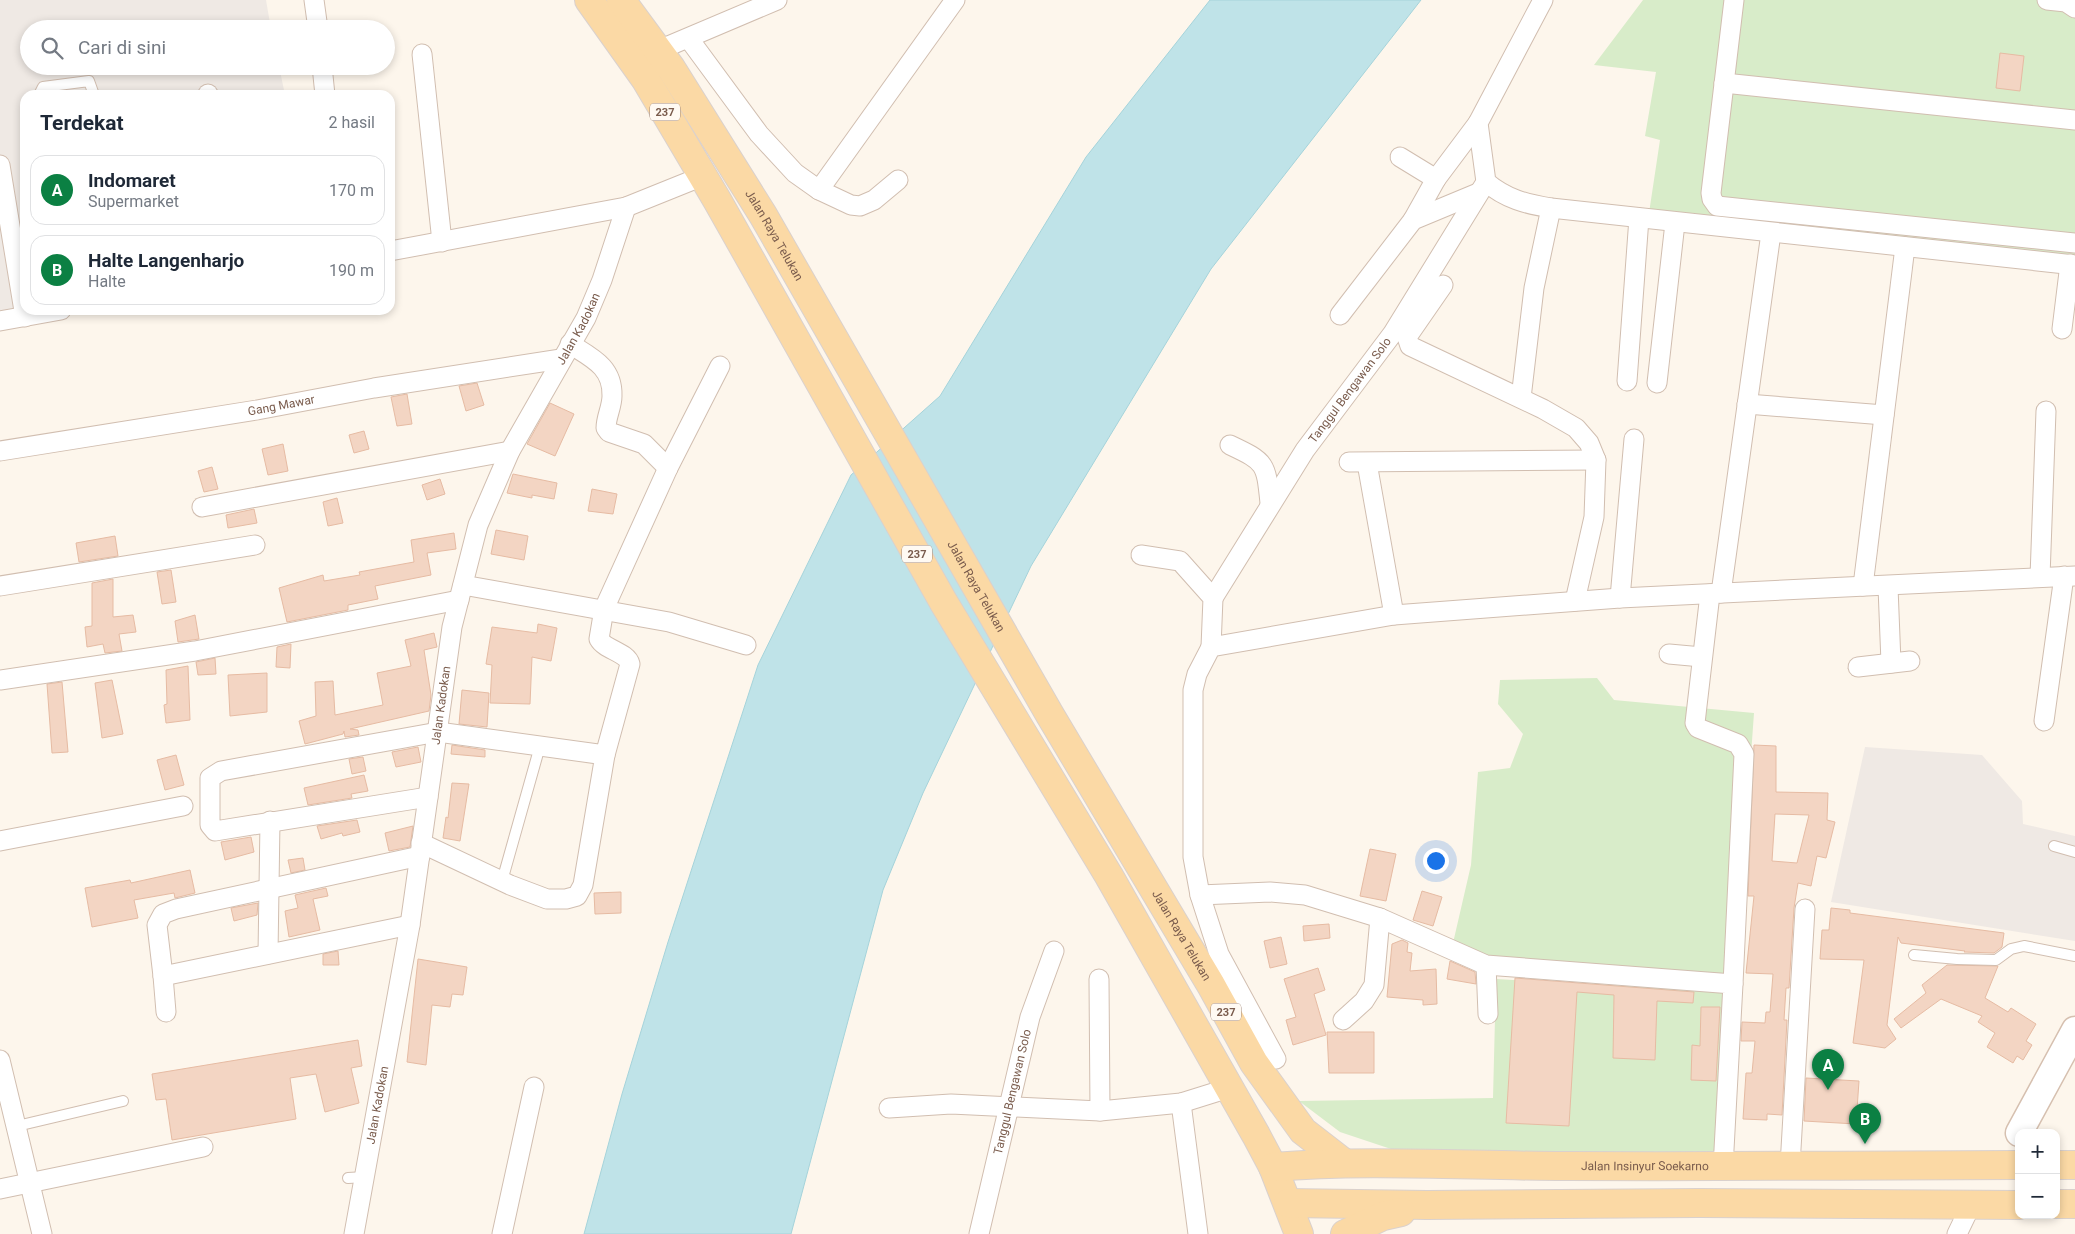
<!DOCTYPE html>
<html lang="id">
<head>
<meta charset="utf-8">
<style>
  body { margin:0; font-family:Roboto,sans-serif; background:#f6f6f7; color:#1f2937 }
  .controls { position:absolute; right:15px; bottom:15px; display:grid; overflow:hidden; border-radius:10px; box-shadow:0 2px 8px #0003 }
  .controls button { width:45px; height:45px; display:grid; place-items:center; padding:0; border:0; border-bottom:1px solid #e0e1e3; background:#fff; color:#1f2937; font:25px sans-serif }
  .you { position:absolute; left:1435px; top:860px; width:18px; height:18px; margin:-12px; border:4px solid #fff; border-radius:50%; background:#1a73e8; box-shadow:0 0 0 8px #1a73e833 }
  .badge { display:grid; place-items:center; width:32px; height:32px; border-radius:50%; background:#0b8043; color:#fff; font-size:16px; font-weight:700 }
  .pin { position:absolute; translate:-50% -41px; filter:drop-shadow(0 1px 2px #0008) }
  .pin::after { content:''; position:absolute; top:26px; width:18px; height:15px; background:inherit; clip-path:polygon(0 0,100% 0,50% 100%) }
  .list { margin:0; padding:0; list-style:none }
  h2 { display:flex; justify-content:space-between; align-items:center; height:65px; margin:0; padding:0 20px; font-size:21px }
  h2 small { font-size:16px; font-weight:400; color:#747a83 }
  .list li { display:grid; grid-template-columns:32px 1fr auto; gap:15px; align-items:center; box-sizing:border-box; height:70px; margin:0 10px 10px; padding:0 10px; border:1px solid #e0e1e3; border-radius:15px }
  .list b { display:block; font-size:19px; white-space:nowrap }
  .list p { margin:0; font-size:16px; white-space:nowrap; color:#747a83 }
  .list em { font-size:16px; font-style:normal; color:#747a83 }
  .icon { flex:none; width:28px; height:28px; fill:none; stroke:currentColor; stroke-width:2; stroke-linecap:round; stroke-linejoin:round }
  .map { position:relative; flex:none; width:2075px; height:1234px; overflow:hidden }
  .search { position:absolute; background:#fff; box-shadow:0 2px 8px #0003; left:20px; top:20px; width:375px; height:55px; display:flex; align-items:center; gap:12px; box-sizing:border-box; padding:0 18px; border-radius:28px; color:#747a83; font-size:19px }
  .panel { position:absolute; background:#fff; box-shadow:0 2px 8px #0003; left:20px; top:90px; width:375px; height:225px; border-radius:15px }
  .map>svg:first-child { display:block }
</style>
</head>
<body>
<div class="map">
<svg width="2075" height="1234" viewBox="0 0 2075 1234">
  <rect width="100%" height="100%" fill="#fdf6ec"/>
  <!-- industrial -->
  <g fill="#efe9e4">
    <polygon points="0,0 266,0 271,29 29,29 29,66 279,66 285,95 25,95 25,310 0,321"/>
    <polygon points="1865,747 1982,755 2022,801 2023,824 2075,836 2075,941 1831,902"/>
  </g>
  <!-- green -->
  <g fill="#d8ecc9">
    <polygon points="1643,0 2075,0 2075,256 1649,213 1660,140 1645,136 1656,72 1594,65"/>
    <polygon points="1597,678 1614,700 1754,713 1735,979 1513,964 1453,943 1471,865 1478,772 1510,768 1523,734 1498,704 1500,680"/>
    <polygon points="1496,979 1734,992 1729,1152 1409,1155 1340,1132 1299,1101 1493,1098"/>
  </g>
  <!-- water -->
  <polygon fill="#bfe3e8" stroke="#a5d3da" points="1210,0 1421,0 1211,269 1031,566 923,793 883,890 791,1234 584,1234 622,1094 668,942 758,665 851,475 940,396 1086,157"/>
  <!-- building -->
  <g fill="#f3d5c3" stroke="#e6bba3" fill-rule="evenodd">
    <polygon points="2000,53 2024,56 2020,91 1996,88"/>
    <polygon points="477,383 484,405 466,411 459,386"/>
    <polygon points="407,394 412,424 397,426 391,397"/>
    <polygon points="550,403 574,414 555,456 527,444"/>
    <polygon points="364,431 369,449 354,453 349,435"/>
    <polygon points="283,444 288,471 268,475 262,449"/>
    <polygon points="212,467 218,489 204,492 198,471"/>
    <polygon points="513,474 557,483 554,499 532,495 532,498 507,493"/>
    <polygon points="440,479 445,494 427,500 422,485"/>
    <polygon points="592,489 617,494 613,514 588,511"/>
    <polygon points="337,498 343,523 328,526 323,502"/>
    <polygon points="254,509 257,523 228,528 226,515"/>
    <polygon points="496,530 528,536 524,560 491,554"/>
    <polygon points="454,533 456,549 427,553 431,575 375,586 378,599 348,605 348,610 287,622 279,588 323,575 324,581 360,575 359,572 414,562 411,540"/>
    <polygon points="115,536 118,556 79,562 76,543"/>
    <polygon points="171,570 176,602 162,604 157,572"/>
    <polygon points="113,579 113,617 133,615 136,632 119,634 122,651 105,653 103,644 87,647 85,627 92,626 92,583"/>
    <polygon points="195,615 199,639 178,642 175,621"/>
    <polygon points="538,624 557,628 551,661 532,657 530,704 490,703 492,665 486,664 492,627 537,633"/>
    <polygon points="434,633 437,647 424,650 431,695 429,711 350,729 358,730 359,735 345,737 344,731 343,734 305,744 299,721 316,716 315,682 333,681 335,715 383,705 377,673 411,666 405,640"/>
    <polygon points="291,644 290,668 276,667 277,647"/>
    <polygon points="215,658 216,674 198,675 196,662"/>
    <polygon points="188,666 190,720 166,723 164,705 167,704 166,670"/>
    <polygon points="267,673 267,712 230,716 228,675"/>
    <polygon points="112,680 123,734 102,738 95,683"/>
    <polygon points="62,682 68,752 52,753 47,684"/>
    <polygon points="462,690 489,693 487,727 459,724"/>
    <polygon points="452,745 485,750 485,757 451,754"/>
    <path d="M1754,745L1776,746V792L1828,793L1827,820L1835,822L1826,858L1817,856L1811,886L1798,883L1794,908L1789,988H1786L1784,1020H1787L1782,1115L1767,1114V1120L1743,1119L1746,1073H1752L1755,1041H1741L1742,1022L1765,1023L1766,1012H1770L1773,974L1746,973L1754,896H1748ZM1775,814L1809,815L1797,863L1772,861Z"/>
    <polygon points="418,747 421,762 396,767 392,752"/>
    <polygon points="176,755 184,785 165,790 157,760"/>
    <polygon points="363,757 366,771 352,774 349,759"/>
    <polygon points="364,775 368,791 351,794 352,798 308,805 304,788"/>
    <polygon points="452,783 469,784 460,841 443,838 446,817 448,818"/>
    <polygon points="357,820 360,832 343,836 342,833 321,839 317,826"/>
    <polygon points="413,826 410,847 389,851 385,833"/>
    <polygon points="251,837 254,852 225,860 221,842"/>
    <polygon points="1370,849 1396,854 1386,901 1360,896"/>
    <polygon points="303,858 305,870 291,873 288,860"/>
    <polygon points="190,870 195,893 175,898 174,893 134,900 138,918 92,927 85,888 130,880 131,883"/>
    <polygon points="326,888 328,896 313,899 320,930 289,937 285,911 298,908 295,895"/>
    <polygon points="1422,891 1442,897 1433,926 1413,920"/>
    <polygon points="621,892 621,913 595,914 594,893"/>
    <polygon points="258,903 257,915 234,921 231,908"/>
    <polygon points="1831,908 1850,910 1850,913 2004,933 2002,947 1994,953 1964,952 1965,951 1901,943 1898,937 1887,1025 1896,1039 1885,1048 1853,1043 1864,960 1820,959 1822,930 1829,930"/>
    <polygon points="1329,924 1330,938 1304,941 1303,926"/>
    <polygon points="1281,937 1287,964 1270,968 1264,941"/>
    <polygon points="1402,940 1408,943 1407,952 1412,953 1410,971 1436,969 1437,1004 1423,1005 1423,1000 1387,997 1392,944"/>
    <polygon points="338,951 339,965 323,965 323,954"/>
    <polygon points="418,959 467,967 463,995 452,994 450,1007 432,1005 426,1065 407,1062"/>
    <polygon points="1450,961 1475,972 1476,984 1447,979"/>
    <polygon points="1947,965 1998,966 1985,998 2008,1012 2011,1008 2036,1024 2026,1041 2032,1045 2023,1060 2017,1056 2013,1063 1987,1047 1995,1033 1978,1022 1982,1016 1941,999 1901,1028 1894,1019 1926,993 1922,985"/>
    <polygon points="1318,968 1325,990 1314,994 1326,1035 1293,1045 1286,1020 1296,1017 1284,979"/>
    <polygon points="1515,978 1694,992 1693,1003 1657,1001 1655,1060 1613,1058 1614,995 1577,992 1569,1126 1506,1123"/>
    <polygon points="1701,1007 1720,1007 1716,1081 1691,1080 1692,1045 1700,1046"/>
    <polygon points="1327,1032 1374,1032 1374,1073 1329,1073"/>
    <polygon points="358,1040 362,1066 351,1068 359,1103 325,1112 316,1074 290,1078 296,1119 172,1140 166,1099 156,1100 152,1074"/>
    <polygon points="1806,1078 1859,1081 1856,1124 1804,1121"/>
  </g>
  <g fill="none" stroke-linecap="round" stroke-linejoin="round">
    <!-- service casing -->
    <g stroke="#d1beb0" stroke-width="12">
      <g id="service">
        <polyline points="39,95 43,87 89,81 94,95"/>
        <polyline points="2054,846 2075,852"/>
        <polyline points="502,881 540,746"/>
        <polyline points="1914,955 1957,959 1996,960 2011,949 2024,946 2075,956"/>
        <polyline points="17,1126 123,1101"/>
        <polyline points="348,1178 365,1177"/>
      </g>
    </g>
    <!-- minor casing -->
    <g stroke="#d1beb0" stroke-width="21">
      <g id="minor">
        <polyline points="314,0 318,29"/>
        <path d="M1543,0L1478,123L1486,182C1506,199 1526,204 1551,208L2075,265"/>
        <polyline points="1734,0 1711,193 1712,199 1717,206 2075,243"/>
        <polyline points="2047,0 2066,2 2075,8"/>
        <polyline points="689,39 759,134 795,173 819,190 851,205 860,206 874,200 898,180"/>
        <polyline points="659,50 777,0"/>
        <polyline points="422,54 442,242"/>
        <polyline points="322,66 325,95"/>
        <polyline points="1724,83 2075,120"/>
        <polyline points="208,94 208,95"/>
        <polyline points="1400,157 1436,179 1413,220"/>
        <polyline points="0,165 25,317"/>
        <polyline points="1436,179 1478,123"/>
        <polyline points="819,190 955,0"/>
        <polyline points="390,251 626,207 703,176"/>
        <polyline points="1443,285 1407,337 1410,346 1543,409 1576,428 1589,443 1596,460 1594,517 1575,601"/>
        <polyline points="1340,315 1413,220 1478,193"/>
        <polyline points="0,321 61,310"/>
        <polyline points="2062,329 2070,264"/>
        <path d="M570,344C592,358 613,367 612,396C612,407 606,417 606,428L609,432L644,444L668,468"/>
        <polyline points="1627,381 1639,218"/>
        <polyline points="1657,383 1675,223"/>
        <polyline points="1521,398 1534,288 1551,208"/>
        <polyline points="1747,404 1884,415"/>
        <path d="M1230,445C1266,462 1266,463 1270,503"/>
        <path id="s1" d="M0,451L257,410L374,388L561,359"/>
        <polyline points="1349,462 1596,460"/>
        <polyline points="1367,463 1394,615"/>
        <polyline points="202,507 510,451"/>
        <polyline points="1141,555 1180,561 1213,598 1211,647"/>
        <polyline points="2040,577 2046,411"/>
        <polyline points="463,585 669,622 746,645"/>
        <polyline points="0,586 255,545"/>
        <polyline points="1863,586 1905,247"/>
        <polyline points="1888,587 1891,663"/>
        <polyline points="1721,593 1771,233"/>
        <polyline points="1710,594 1695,723 1698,728 1738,744 1744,754 1733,984"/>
        <path id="s2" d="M1213,598L1305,450L1393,333L1486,182"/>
        <polyline points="1620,598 1634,439"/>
        <polyline points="1669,654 1702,657"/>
        <polyline points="1858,667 1910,661"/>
        <polyline points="0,680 195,651 459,600"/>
        <polyline points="2044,721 2064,576"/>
        <path d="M605,755L630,664C627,652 605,650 599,639L604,609L668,468L720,366"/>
        <polyline points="0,841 183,806"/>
        <polyline points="421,843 510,885 547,899 566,899 577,896 583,885 605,755 438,732 221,771 210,778 210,825 215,831 428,797"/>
        <polyline points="1200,895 1219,954 1276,1059"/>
        <polyline points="410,925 163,976 157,925 163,914 176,909 420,856"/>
        <polyline points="268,954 270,821"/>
        <polyline points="1486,965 1488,1014"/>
        <polyline points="163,976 166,1012"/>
        <polyline points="1099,979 1100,1111"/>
        <polyline points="1343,1020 1364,1001 1374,985 1380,918"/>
        <polyline points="0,1060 42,1234"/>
        <polyline points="1181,1103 1198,1234"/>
        <polyline points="889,1108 951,1104 1100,1111 1181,1103 1229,1088"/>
        <polyline points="1790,1166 1805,909"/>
        <polyline points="1723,1168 1733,984 1486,965 1380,918 1305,895 1270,892 1200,895 1193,857 1193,690 1197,674 1211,647 1394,615 1620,598 2075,576"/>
        <polyline points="0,1189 203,1147"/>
        <path id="s3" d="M354,1234L410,925L452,627L478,525L510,451L586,318L602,280L626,207"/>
        <polyline points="502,1234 534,1087"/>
        <path id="s4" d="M979,1234L1030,1017L1054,951"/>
        <polyline points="1957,1234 1971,1205"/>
      </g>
    </g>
    <!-- secondary casing -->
    <g stroke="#d6c0b0" stroke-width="29">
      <polyline id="secondary" points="2019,1133 2075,1030"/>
    </g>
    <!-- primary casing -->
    <g stroke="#dad1cd" stroke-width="30">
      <g id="primary">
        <polyline points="589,0 646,80 717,200 944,603 1109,876 1256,1135 1273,1167 1299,1234"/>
        <path id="s5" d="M621,0L671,68L763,215L1050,715L1211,985L1254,1063L1303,1131L1343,1162"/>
        <polyline points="2056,1165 2075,1165"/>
        <path id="s6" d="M1273,1167C1370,1159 1468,1166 1566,1166C1717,1167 1868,1165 2019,1165"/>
        <polyline points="1288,1203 1427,1205 1699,1203 2019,1205"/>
        <polyline points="2056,1204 2075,1204"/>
        <polyline points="1345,1234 1383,1216 1401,1212"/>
      </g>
    </g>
    <!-- service -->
    <use href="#service" stroke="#fff" stroke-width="10"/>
    <!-- minor -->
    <use href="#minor" stroke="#fff" stroke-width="19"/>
    <!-- secondary -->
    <use href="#secondary" stroke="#fff" stroke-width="26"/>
    <!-- primary -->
    <use href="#primary" stroke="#fbd9a5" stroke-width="28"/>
  </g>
  <g text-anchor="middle" stroke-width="4" stroke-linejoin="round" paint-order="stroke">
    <!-- shield labels -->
    <g fill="#fffaf3" stroke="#a28b7f" stroke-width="1">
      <rect x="650" y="103.5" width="30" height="17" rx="4"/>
      <rect x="902" y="545.5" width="30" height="17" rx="4"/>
      <rect x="1211" y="1003.5" width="30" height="17" rx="4"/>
    </g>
    <g font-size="11" font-weight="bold" fill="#7a5c4d">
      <text x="665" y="116">237</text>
      <text x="917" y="558">237</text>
      <text x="1226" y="1016">237</text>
    </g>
    <!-- street labels -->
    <g font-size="12" fill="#7a5c4d" stroke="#fffaf3">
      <text dy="4" stroke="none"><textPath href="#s5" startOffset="281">Jalan Raya Telukan</textPath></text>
      <text dy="4" stroke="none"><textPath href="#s3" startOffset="941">Jalan Kadokan</textPath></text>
      <text dy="4" stroke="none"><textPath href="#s2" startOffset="249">Tanggul Bengawan Solo</textPath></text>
      <text dy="4" stroke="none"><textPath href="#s1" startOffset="285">Gang Mawar</textPath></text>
      <text dy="4" stroke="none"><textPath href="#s5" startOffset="686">Jalan Raya Telukan</textPath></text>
      <text dy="4" stroke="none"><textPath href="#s3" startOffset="536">Jalan Kadokan</textPath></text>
      <text dy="4" stroke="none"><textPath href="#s5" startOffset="1091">Jalan Raya Telukan</textPath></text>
      <text dy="4" stroke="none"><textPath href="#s4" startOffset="146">Tanggul Bengawan Solo</textPath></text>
      <text dy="4" stroke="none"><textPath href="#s3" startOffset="131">Jalan Kadokan</textPath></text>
      <text dy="4" stroke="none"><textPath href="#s6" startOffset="372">Jalan Insinyur Soekarno</textPath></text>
    </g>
  </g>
</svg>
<div class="controls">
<button>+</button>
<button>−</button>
</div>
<div class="you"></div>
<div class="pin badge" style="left:1828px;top:1090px">A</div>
<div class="pin badge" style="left:1865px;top:1144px">B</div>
<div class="search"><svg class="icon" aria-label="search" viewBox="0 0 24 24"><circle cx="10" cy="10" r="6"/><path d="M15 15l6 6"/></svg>Cari di sini</div>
<section class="panel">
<h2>Terdekat<small>2 hasil</small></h2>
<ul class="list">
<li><span class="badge">A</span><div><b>Indomaret</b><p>Supermarket</p></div><em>170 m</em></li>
<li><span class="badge">B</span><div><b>Halte Langenharjo</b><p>Halte</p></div><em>190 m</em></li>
</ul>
</section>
</div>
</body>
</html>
